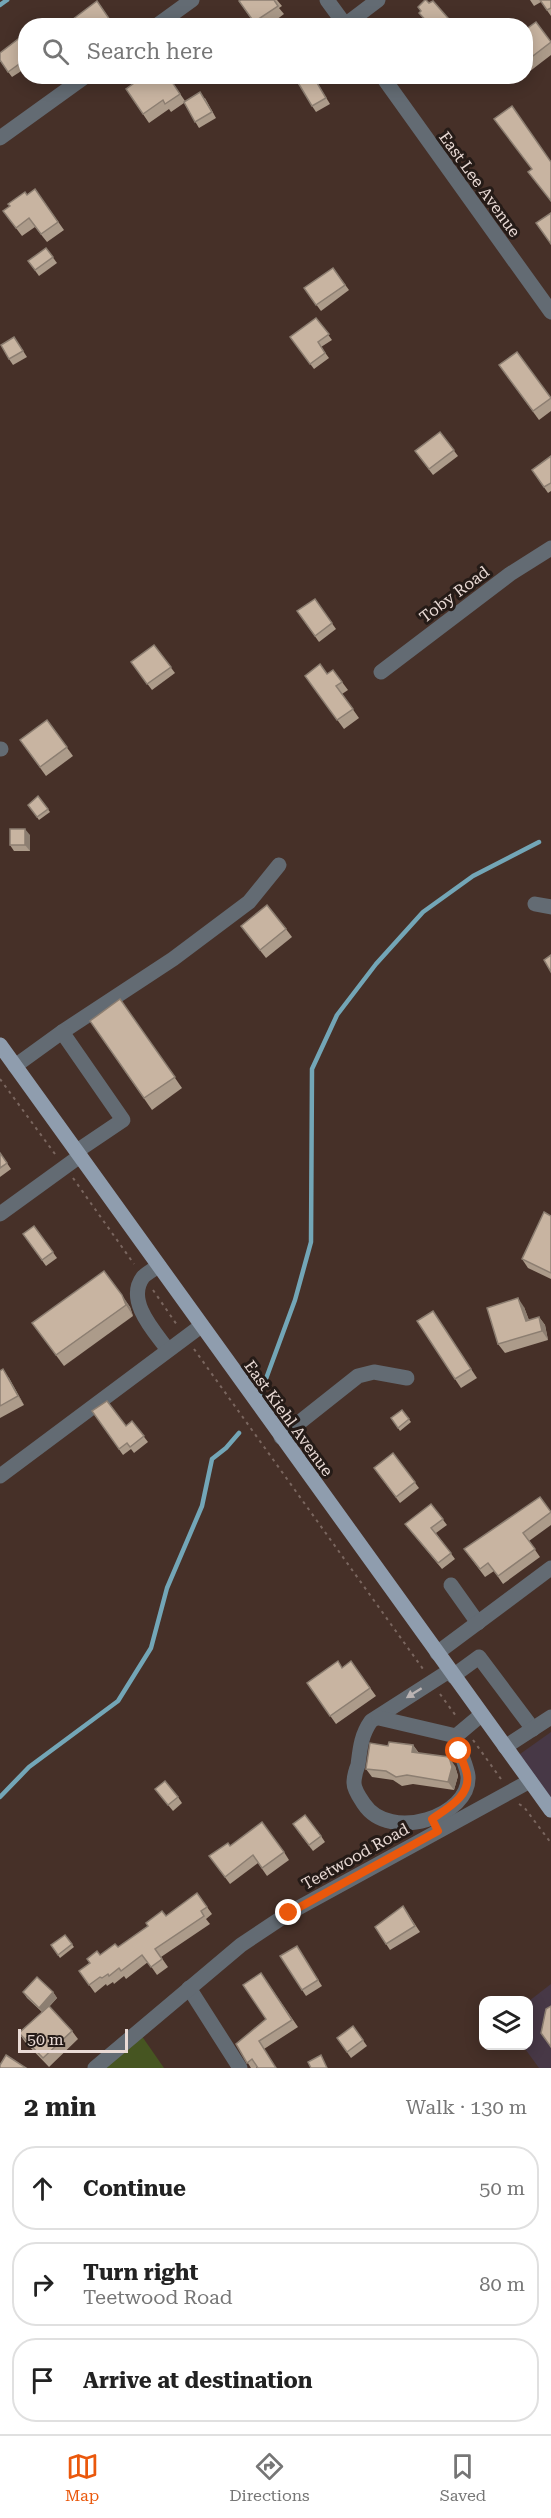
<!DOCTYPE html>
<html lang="en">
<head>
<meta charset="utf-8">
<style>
  body { margin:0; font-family:"Roboto Serif",serif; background:#f2f2f2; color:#222 }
  .controls { position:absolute; right:18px; bottom:18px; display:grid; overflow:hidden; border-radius:12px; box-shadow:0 3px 15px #0003 }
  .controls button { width:54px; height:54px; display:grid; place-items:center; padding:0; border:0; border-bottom:2px solid #e0e0e0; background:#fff; color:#222; font:30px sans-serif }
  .scale { position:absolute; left:18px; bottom:15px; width:110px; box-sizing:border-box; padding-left:6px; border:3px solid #e9dad5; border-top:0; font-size:16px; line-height:21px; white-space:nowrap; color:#e9dad5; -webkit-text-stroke:4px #251b17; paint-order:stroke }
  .stop { position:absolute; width:18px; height:18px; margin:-14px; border:4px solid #ea580c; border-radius:50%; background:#fff }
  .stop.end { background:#ea580c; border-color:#fff; box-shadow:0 2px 6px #0008 }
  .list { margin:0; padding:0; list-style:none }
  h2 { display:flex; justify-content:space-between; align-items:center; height:78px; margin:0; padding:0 24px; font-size:26px }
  h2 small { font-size:20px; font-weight:400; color:#767676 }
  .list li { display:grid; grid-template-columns:39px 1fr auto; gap:18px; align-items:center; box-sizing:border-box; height:84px; margin:0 12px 12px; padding:0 12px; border:2px solid #e0e0e0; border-radius:24px }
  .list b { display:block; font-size:22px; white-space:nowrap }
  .list p { margin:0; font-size:20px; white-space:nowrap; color:#767676 }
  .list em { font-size:20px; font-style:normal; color:#767676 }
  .icon { flex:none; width:33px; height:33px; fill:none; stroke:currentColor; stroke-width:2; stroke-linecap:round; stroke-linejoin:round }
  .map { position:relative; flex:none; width:551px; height:2068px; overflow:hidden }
  .search { position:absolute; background:#fff; box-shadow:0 3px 15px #0003; left:18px; right:18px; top:18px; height:66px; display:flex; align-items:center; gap:15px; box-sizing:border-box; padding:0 21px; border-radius:24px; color:#767676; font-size:22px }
  .sheet { height:366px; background:#fff }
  nav { display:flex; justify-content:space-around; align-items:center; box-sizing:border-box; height:84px; border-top:2px solid #e0e0e0; background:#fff; font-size:16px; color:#767676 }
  nav a { display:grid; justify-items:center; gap:3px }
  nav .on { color:#ea580c }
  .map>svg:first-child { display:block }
</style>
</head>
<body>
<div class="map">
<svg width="551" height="2068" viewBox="0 0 551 2068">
  <rect width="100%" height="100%" fill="#463028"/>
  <!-- commercial -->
  <g fill="#473846">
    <polygon points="551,1732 551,1809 513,1759"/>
    <polygon points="551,1984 551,2068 539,2068 523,2046 528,2046 529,2001"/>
  </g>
  <!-- green -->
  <polygon fill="#465521" points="139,2032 164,2068 95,2068"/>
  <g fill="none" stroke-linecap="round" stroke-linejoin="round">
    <!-- stream -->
    <g stroke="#73a6b7" stroke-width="4.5">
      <polyline points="0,5 7,0"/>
      <polyline points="260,1395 295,1300 311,1242 312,1069 337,1015 376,964 423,912 473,876 539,842"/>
      <polyline points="0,1797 29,1767 118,1701 151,1648 167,1588 202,1506 212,1459 226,1448 239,1433"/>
    </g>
    <!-- path -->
    <g stroke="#7a665f" stroke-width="2" stroke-dasharray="3 4.5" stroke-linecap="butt">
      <polyline points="0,1079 55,1154"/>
      <polyline points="73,1178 134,1264"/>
      <polyline points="153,1290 177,1325"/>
      <polyline points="194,1349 423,1669"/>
      <polyline points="440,1694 456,1716"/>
      <polyline points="473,1740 501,1779"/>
      <polyline points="519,1804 524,1807 551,1843"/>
    </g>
    <!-- minor -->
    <g stroke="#636b73" stroke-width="15">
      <polyline points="327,0 346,26"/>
      <polyline points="345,25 378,0"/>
      <polyline points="156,26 192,0"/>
      <polyline points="382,76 551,312"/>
      <polyline points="0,138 86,76"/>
      <polyline points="381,672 510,574 551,548"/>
      <polyline points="0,749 1,749"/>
      <polyline points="535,904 551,907"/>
      <polyline points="62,1032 173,959 249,902 279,865"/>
      <polyline points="15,1066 62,1032 123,1120 77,1151"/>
      <polyline points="0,1214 80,1156"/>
      <path d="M159,1266C154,1269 147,1273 143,1277C125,1301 155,1332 168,1350"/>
      <polyline points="281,1437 358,1376 374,1372 407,1378"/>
      <polyline points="0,1476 201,1326"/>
      <polyline points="451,1585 478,1623"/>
      <polyline points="437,1653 551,1568"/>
      <path d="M449,1671L371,1721C361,1735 360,1749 358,1765C356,1770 354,1777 354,1783C354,1790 360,1798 364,1804C390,1843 471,1816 468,1776C467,1766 458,1749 456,1736L481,1715"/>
      <polyline points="453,1676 479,1657 533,1729"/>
      <polyline points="379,1718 456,1736"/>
      <polyline points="505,1747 551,1717"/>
      <polyline points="189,1988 240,2068"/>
      <polyline points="95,2068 241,1945 289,1913 530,1781"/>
    </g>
    <!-- major -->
    <polyline stroke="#8f9dae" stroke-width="15" points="0,1045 551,1810"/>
  </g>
  <!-- wall -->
  <g fill="#ac9b8a">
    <polygon points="241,0 277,0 282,6 279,8 284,14 268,26 256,26 239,1"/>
    <polygon points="530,0 551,0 551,16 541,2 534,6"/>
    <polygon points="97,1 114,25 64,26"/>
    <polygon points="525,30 551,42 551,55 525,75"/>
    <polygon points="26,33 26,68 12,77 0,61"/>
    <polygon points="168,76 185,101 205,98 216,118 199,128 184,103 171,112 169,109 149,123 126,89"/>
    <polygon points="313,76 330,104 316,112 312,106"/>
    <polygon points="35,189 64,230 47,242 35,227 22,236 3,211"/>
    <polygon points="46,248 57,263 39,276 28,261"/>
    <polygon points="333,268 349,290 321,311 304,288"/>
    <polygon points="316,318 332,340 321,347 329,358 314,369 290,337"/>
    <polygon points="18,343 27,357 13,365 9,359"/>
    <polygon points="517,352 551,399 551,411 539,420 499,365"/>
    <polygon points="440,432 458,456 433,475 415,451"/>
    <polygon points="551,456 551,491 548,493 532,470"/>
    <polygon points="315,599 336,629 319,642 297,611"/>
    <polygon points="154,645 175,673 152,690 131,662"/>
    <polygon points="333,670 348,690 342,694 359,718 344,729 305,676 327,674"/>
    <polygon points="47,720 73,756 46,776 20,740"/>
    <polygon points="38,796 50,812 39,820 28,805"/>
    <polygon points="30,835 30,851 14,851 10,845"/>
    <polygon points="241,926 286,929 292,937 266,958"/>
    <polygon points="120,999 182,1088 152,1110 90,1021"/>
    <polygon points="0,1153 11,1169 0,1177"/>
    <polygon points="551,1216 551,1279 528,1268 522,1259"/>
    <polygon points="34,1226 57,1258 46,1266 23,1234"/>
    <polygon points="104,1271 130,1307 133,1316 64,1366 32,1323"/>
    <polygon points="524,1307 529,1320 539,1317 545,1325 548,1340 505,1353 498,1344"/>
    <polygon points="433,1311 477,1378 461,1388 455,1379"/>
    <polygon points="0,1371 9,1378 24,1405 0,1418"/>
    <polygon points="402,1410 411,1422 400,1431 391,1418"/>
    <polygon points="92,1411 126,1426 132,1421 148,1442 134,1453 131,1449 123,1455"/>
    <polygon points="393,1453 419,1488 400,1503 374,1468"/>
    <polygon points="431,1504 447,1525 436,1533 455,1559 442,1569 405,1524"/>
    <polygon points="551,1512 551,1525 529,1541 540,1557 503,1584 494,1571 485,1577 464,1549"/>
    <polygon points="351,1661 376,1696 336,1724 307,1683 342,1668"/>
    <polygon points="413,1745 419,1753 455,1766 458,1776 454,1790 413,1784 402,1786 393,1780 372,1777 366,1769 388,1746"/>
    <polygon points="155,1789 178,1797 182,1803 173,1811"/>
    <polygon points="297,1830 321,1836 325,1842 313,1851"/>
    <polygon points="230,1846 284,1852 289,1860 267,1876 258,1863 230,1884 209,1856"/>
    <polygon points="197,1893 212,1914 206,1919 210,1924 161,1957 168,1967 157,1975 148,1962 126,1979 124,1976 114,1984 113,1982 107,1986 106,1984 95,1993 79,1971 100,1955 118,1947 148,1926 166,1916"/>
    <polygon points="403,1906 420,1932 390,1950 375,1927"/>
    <polygon points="65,1935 74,1947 60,1958 51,1945"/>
    <polygon points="301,1952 322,1986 306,1996 280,1956"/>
    <polygon points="261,1973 298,2027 264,2049 276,2068 258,2068 257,2067 256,2068 251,2068 236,2044 266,2019"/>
    <polygon points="23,1992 53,1992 57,1998 49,2007 72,2031 78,2039 49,2067 25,2042 19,2033 42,2012 27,1998"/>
    <polygon points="353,2026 367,2046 351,2058 337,2038"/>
  </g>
  <!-- shaded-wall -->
  <g fill="#8c7e71">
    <polygon points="25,829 30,835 30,851 25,845"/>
    <polygon points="122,1295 130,1307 133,1316 126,1305"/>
    <polygon points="518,1298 524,1307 532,1329 526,1321"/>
    <polygon points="539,1317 545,1325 548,1340 542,1331"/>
    <polygon points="3,1369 9,1378 24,1405 18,1396"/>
    <polygon points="413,1745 419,1754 412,1752"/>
    <polygon points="449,1757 455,1766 458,1776 454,1790 448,1782"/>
    <polygon points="53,1992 57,1998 43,2013 39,2008"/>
  </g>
  <!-- building -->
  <g fill="#c8b4a1" stroke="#8c7e71" stroke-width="1.5">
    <polygon points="241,0 274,0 278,6 254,22 239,1"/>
    <polygon points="425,0 426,0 429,3 433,1 455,26 431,26 419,13 421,11 418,7"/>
    <polygon points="540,0 551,0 551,8 547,10"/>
    <polygon points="97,1 110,20 102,26 64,26"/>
    <polygon points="536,22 551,42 525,62 525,30"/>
    <polygon points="26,33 26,59 8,72 0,60 0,53"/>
    <polygon points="144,76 168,76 180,94 165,104 163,100 143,114 126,89"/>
    <polygon points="294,76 313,76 326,98 312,106"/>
    <polygon points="200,92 212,112 195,122 184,102"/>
    <polygon points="512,106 551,162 551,201 528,172 532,169 494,119"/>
    <polygon points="35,189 58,222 41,234 29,218 16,228 3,211 10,206 8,204 25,192 27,195"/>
    <polygon points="551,213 551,244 536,223"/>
    <polygon points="46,248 53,257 35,270 28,261"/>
    <polygon points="333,268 345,285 316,305 304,288"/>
    <polygon points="316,318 329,334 318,342 325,353 310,364 290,337"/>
    <polygon points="14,337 23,351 9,359 1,345"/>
    <polygon points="517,352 551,398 533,411 499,365"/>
    <polygon points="440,432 454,450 429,469 415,451"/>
    <polygon points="551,456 551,483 544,487 532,470"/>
    <polygon points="315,599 332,623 315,636 297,611"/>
    <polygon points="154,645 171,667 147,684 131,662"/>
    <polygon points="320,664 327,674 333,670 342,682 336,686 353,709 337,720 305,676"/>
    <polygon points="47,720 67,747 40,767 20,740"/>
    <polygon points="38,796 48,809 37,817 28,805"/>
    <rect x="10" y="829" width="15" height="16"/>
    <polygon points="267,905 286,929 260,950 241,926"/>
    <polygon points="551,955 551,972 544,960"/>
    <polygon points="120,999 175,1077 144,1098 90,1021"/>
    <polygon points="0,1153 7,1163 0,1168"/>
    <polygon points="544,1212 551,1216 551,1273 522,1259"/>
    <polygon points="34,1226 53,1252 42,1260 23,1234"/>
    <polygon points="104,1271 122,1295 126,1305 56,1355 32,1323"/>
    <polygon points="518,1298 526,1321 539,1317 542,1331 498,1344 487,1308"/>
    <polygon points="433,1311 471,1369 455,1379 417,1321"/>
    <polygon points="3,1369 18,1396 0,1406 0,1371"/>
    <polygon points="107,1401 126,1426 132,1421 144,1436 130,1447 127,1443 119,1449 92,1411"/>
    <polygon points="402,1410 409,1419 398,1428 391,1418"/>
    <polygon points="393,1453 415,1482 396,1497 374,1468"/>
    <polygon points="540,1497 551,1512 523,1533 535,1549 498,1576 488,1563 480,1569 464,1549"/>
    <polygon points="431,1504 443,1519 431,1528 451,1553 438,1563 405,1524"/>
    <polygon points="338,1661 342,1668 351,1661 370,1688 330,1716 307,1683"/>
    <polygon points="389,1742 413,1745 412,1752 449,1757 452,1767 448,1782 407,1775 396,1777 386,1771 366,1769 370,1743 388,1746"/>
    <polygon points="165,1781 178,1797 168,1805 155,1789"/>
    <polygon points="305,1815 321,1836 309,1845 293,1824"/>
    <polygon points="262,1822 284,1852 262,1868 253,1855 225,1877 209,1856 228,1843 230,1846"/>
    <polygon points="197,1893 207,1907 201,1911 204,1916 155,1949 162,1959 151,1967 142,1955 121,1971 119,1968 109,1976 108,1974 102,1978 100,1977 89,1985 79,1971 90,1963 87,1959 97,1951 100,1955 115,1944 118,1947 148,1926 146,1923 162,1911 166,1916"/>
    <polygon points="403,1906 415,1926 386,1944 375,1927"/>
    <polygon points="65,1935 72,1944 58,1955 51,1945"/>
    <polygon points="297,1946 318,1980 302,1990 280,1956"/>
    <polygon points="261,1973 292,2020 259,2041 276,2068 258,2068 252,2059 247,2063 236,2044 266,2019 243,1985"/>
    <polygon points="37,1977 53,1992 39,2008 23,1992"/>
    <polygon points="49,2006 72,2031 43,2058 19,2033"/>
    <polygon points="551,2006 551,2047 541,2033 546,2009"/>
    <polygon points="353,2026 363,2040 347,2052 337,2038"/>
    <polygon points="6,2055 26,2068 0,2068 0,2065"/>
    <polygon points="321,2055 327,2068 311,2068 308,2062"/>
  </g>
  <!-- one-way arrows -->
  <defs><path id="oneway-solid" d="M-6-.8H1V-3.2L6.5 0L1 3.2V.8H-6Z" transform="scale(1.5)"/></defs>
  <use fill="#bab3b3" href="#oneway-solid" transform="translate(414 1693) rotate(148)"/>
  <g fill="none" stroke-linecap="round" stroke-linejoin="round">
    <!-- route -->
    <path stroke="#ea580c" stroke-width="8" d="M289,1913L438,1831L432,1819C446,1809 471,1796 467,1775C466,1767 461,1759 459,1751"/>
  </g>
  <g text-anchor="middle" stroke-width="6" stroke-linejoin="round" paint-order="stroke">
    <!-- street labels -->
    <g font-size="16" fill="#e9dad5" stroke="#251b17">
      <text transform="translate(480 184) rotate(54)" y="6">East Lee Avenue</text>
      <text transform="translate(454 594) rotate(-37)" y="6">Toby Road</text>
      <text transform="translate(289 1418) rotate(54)" y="6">East Kiehl Avenue</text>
      <text transform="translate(355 1856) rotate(-29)" y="6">Teetwood Road</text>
    </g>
  </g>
</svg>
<div class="controls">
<button><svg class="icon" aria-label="layers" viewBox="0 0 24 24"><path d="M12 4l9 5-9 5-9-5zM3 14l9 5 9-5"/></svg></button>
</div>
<div class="scale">50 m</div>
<div class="stop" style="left:459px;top:1751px"></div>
<div class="stop end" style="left:289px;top:1913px"></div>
<div class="search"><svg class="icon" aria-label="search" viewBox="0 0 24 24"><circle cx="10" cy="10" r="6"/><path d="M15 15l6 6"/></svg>Search here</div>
</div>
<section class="sheet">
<h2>2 min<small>Walk · 130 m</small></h2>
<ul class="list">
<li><svg class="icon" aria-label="ahead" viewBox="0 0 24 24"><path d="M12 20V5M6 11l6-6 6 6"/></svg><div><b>Continue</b></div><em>50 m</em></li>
<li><svg class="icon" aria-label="right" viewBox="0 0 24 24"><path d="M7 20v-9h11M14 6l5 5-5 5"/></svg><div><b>Turn right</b><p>Teetwood Road</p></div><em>80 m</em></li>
<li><svg class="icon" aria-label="arrive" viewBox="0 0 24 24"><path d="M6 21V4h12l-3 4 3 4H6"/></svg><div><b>Arrive at destination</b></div></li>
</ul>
</section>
<nav>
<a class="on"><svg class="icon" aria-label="map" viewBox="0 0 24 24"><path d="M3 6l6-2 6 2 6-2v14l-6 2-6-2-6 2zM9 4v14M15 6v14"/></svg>Map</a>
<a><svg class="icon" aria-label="directions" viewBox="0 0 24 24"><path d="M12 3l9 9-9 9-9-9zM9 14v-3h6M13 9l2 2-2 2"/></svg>Directions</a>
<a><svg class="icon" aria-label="saved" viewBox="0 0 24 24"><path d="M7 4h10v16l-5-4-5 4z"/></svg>Saved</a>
</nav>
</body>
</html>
